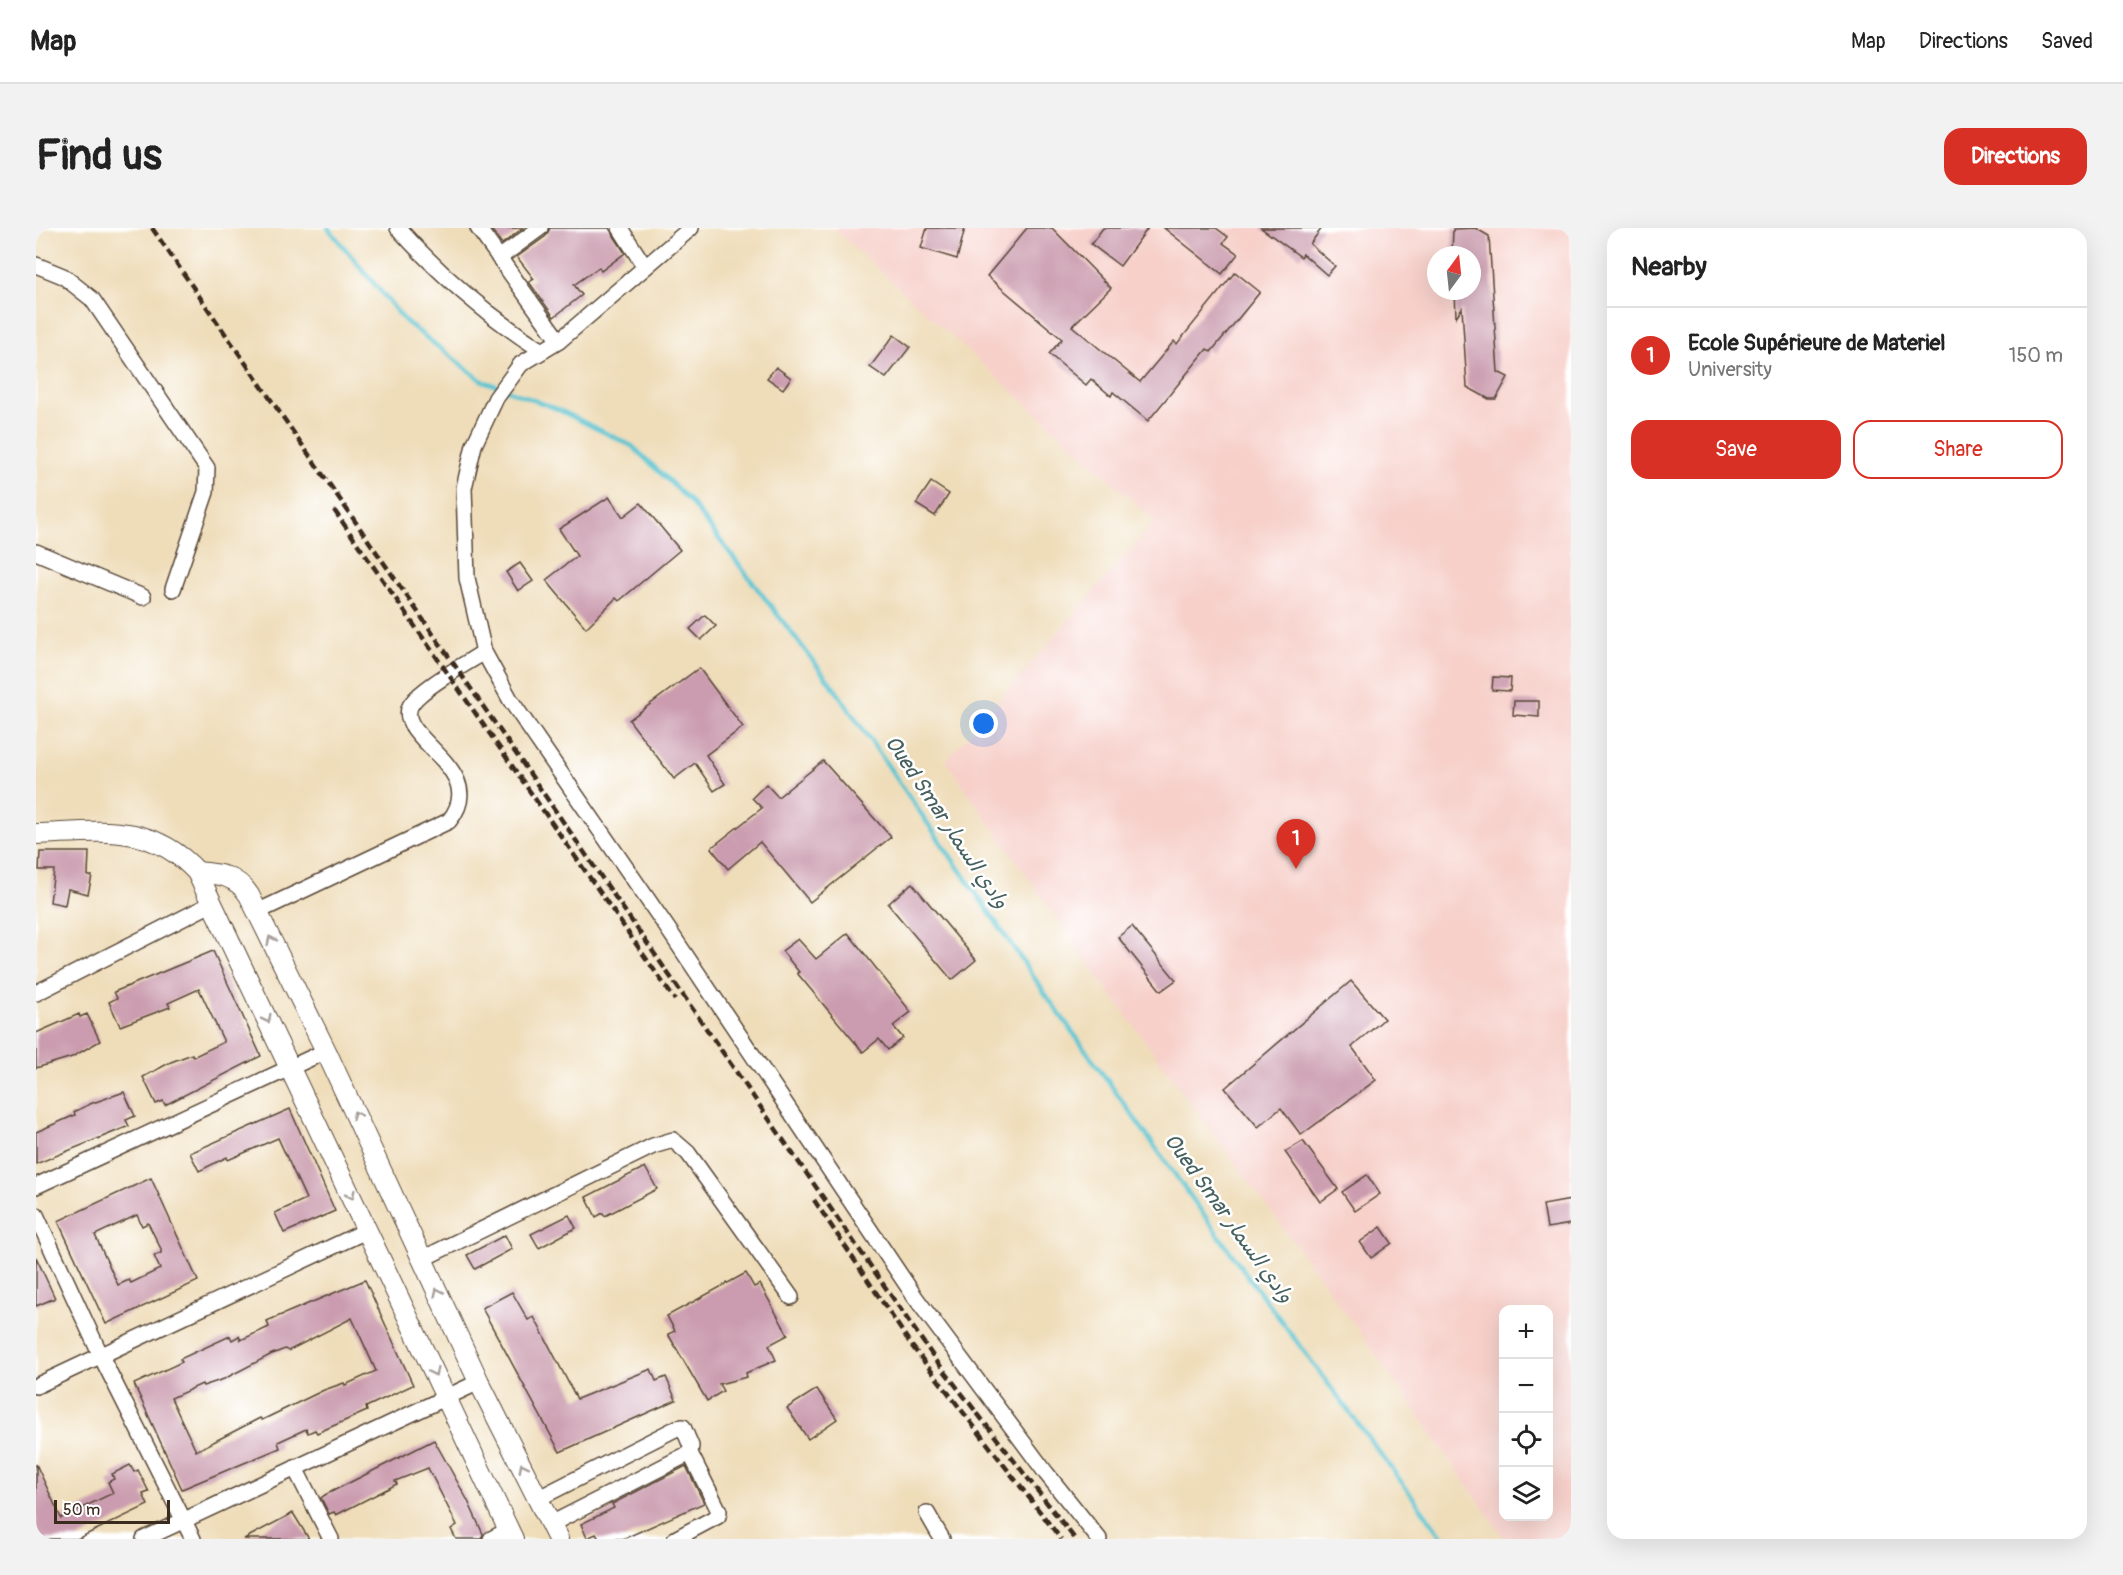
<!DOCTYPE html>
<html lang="en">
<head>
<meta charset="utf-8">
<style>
  body { margin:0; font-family:Pangolin,"Playpen Sans Arabic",sans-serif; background:#f2f2f2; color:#222 }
  .controls { position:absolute; right:18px; bottom:18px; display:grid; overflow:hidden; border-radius:12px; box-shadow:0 6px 24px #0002 }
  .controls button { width:54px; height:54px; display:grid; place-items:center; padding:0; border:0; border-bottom:2px solid #e0e0e0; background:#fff; color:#222; font:30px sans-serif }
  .compass { position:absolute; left:1391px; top:18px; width:54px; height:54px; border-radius:50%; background:#fff; box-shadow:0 6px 24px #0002; rotate:15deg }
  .scale { position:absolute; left:18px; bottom:15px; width:116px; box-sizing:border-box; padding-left:6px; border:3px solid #3b2a1e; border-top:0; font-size:16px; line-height:21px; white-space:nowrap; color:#3b2a1e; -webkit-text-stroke:4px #fff; paint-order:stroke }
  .you { position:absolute; left:948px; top:496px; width:21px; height:21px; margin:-15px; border:4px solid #fff; border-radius:50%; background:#1a73e8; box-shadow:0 0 0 9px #1a73e833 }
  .badge { display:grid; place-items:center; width:39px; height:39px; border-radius:50%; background:#d93025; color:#fff; font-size:20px; font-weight:700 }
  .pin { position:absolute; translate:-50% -50px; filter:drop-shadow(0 2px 3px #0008) }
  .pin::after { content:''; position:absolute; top:32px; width:21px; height:18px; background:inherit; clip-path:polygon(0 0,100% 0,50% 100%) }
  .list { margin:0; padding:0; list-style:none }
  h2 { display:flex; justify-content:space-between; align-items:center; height:78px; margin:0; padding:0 24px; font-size:26px }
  h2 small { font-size:20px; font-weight:400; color:#767676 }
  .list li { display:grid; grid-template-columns:39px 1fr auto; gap:18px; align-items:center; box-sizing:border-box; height:96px; padding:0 24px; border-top:2px solid #e0e0e0 }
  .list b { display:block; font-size:22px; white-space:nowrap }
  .list p { margin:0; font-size:20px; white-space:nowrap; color:#767676 }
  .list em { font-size:20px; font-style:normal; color:#767676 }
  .actions { display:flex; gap:12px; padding:18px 24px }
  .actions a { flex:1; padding:14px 0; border:2px solid #d93025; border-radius:18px; text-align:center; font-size:21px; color:#d93025 }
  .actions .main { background:#d93025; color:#fff }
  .icon { flex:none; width:33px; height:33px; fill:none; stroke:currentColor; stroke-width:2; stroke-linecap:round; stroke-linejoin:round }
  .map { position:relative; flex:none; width:1535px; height:1311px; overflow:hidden; border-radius:18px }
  header { display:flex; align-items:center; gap:36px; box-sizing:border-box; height:84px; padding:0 30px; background:#fff; border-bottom:2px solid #e0e0e0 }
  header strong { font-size:28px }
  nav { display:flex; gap:33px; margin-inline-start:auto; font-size:21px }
  .intro { display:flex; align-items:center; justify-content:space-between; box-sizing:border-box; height:144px; padding:0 36px }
  h1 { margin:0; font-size:42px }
  .button { padding:15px 27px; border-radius:18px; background:#d93025; color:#fff; font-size:21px; font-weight:700 }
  main { display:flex; gap:36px; padding:0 36px }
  aside { flex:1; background:#fff; border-radius:18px; box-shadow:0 6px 24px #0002 }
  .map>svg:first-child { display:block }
</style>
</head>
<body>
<header>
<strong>Map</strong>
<nav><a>Map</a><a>Directions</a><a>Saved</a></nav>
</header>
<div class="intro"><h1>Find us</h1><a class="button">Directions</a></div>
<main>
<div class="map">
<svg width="1535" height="1311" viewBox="0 0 1535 1311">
  <rect width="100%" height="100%" fill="#fff"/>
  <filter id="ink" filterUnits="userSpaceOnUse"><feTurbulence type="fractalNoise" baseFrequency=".0167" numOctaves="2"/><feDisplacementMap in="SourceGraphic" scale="12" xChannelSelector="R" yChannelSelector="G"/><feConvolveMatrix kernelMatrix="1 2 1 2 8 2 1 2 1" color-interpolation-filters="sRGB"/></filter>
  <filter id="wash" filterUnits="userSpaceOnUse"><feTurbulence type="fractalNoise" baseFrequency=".008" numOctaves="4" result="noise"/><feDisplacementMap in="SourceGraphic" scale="24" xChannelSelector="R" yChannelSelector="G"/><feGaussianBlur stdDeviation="1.35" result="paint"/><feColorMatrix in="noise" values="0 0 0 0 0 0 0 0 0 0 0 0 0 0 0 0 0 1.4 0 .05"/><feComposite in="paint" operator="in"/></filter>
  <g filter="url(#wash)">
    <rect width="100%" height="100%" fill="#efddba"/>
    <!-- built -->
    <path fill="#f7d0ca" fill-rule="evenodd" d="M797,0H1535V1311H1469L1326,1107L1062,749L910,533L1119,293ZM1400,27H1436V63H1400ZM1468,1082H1512V1288H1468Z"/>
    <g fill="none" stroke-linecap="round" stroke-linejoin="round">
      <!-- stream -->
      <polyline stroke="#58c4d2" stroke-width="4.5" points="292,0 369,93 445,152 521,181 596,218 653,272 799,461 1015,774 1214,1051 1408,1311"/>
    </g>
    <g id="blocks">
      <!-- building -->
      <g fill="#cb9caf" fill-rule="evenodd">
        <polygon points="454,0 487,0 466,16"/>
        <polygon points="514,0 573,0 589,25 565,43 563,39 538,57 546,67 518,89 493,54 498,51 481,29 510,8"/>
        <polygon points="891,0 929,0 921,31 885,20"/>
        <polygon points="991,0 1016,0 1075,60 1036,98 1104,154 1138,113 1141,116 1199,44 1224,64 1175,124 1171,121 1112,193 1077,164 1075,168 1055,151 1050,157 1013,126 1026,111 951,48"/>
        <polygon points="1067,0 1112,0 1084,38 1055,16"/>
        <polygon points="1128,0 1180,0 1192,9 1187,15 1202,26 1186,46"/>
        <polygon points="1225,0 1286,0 1274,16 1299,38 1291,47 1267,26 1265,29"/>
        <polygon points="1439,0 1453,8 1462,144 1472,149 1460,171 1453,171 1431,159 1426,80 1420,89 1419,63 1436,63 1436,27 1416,27 1417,1"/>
        <polygon points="858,107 874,119 850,150 834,139"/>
        <polygon points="740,139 755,150 747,161 731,150"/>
        <polygon points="895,254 913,266 899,288 880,276"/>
        <polygon points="573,269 587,289 605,275 644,322 583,373 580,370 550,400 510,352 541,328 523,301"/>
        <polygon points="484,335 497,353 482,363 470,344"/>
        <polygon points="669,387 680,398 665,412 654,401"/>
        <polygon points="663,440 707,499 670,527 689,556 678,563 659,535 638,551 593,492"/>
        <polygon points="1457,449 1475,450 1474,463 1456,462"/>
        <polygon points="1478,473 1503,473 1503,489 1477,487"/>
        <polygon points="787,533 855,609 774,674 724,614 692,641 675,620 726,580 716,570 730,556 742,569"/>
        <polygon points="4,624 53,624 52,648 56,648 52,666 32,661 29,677 14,674 18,642 3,642"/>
        <polygon points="876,655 940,732 916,752 852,676"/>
        <polygon points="1096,698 1140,752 1125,763 1082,709"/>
        <polygon points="812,705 875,784 857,798 867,810 852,822 843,811 827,824 761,745 763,744 746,723 762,711 780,731"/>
        <polygon points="177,723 225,828 129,877 127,873 120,876 107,849 135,834 156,826 157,829 188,814 163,761 132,775 134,779 84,798 73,774 81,770 78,764"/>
        <polygon points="1315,753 1348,791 1316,819 1340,852 1265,907 1245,880 1222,899 1189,860"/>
        <polygon points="43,786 44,789 51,786 64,813 36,829 0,840 0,805"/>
        <polygon points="88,864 99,888 90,892 93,898 0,936 0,904 39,887 38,884 54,876"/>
        <polygon points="254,881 299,983 248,1005 239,985 270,971 242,910 192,932 191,929 163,943 154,925"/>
        <polygon points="1267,913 1302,961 1284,974 1249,924"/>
        <polygon points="609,939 621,961 569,988 567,985 560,989 550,969"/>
        <polygon points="1331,947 1344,966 1319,983 1306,964"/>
        <path d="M115,950L162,1053L70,1096L22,993ZM101,987L106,998L112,995L125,1021V1025L118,1028L124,1041L95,1055L93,1052L82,1057L59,1007Z"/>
        <polygon points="1535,972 1535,996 1511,1000 1507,977"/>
        <polygon points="533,987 540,1000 503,1020 495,1006"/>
        <polygon points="1345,999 1356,1015 1335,1030 1324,1014"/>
        <polygon points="469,1007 476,1021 439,1041 431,1027"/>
        <polygon points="0,1029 19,1070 0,1078"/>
        <polygon points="710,1045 718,1059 724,1056 752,1107 733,1117 740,1132 710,1145 711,1149 683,1156 687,1163 671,1173 632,1106 639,1103 631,1088"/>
        <path d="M329,1052L377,1157L330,1179L331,1183L281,1205L279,1202L272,1205L270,1201L242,1214L244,1220L146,1261L98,1156L146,1134L144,1131L194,1108L196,1112L203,1108L205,1112L233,1099L231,1093ZM316,1090L340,1143L309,1157L308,1155L288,1162L226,1192L224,1190L160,1223L135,1170L166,1156L167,1158L188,1151L236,1126L249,1121L252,1123Z"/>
        <polygon points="476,1064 492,1092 498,1089 541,1171 615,1141 620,1153 630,1149 640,1172 524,1224 446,1080"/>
        <polygon points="781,1161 801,1191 772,1211 751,1180"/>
        <polygon points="398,1212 432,1273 447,1306 445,1311 420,1311 415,1301 421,1297 392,1240 359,1253 361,1256 300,1287 298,1284 293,1286 285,1270 289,1267"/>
        <polygon points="0,1236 25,1290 77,1265 72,1254 78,1251 76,1246 94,1237 98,1244 102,1242 113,1264 107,1266 112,1277 41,1311 3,1311 0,1304"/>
        <polygon points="650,1238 668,1275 587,1311 563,1311 560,1306 551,1310 545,1296 578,1280 576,1276"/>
        <polygon points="257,1285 273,1311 208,1311"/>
      </g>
    </g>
  </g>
  <g filter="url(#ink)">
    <use href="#blocks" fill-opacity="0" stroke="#564535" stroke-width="1.5"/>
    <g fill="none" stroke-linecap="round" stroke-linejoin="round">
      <!-- minor casing -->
      <g stroke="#564535" stroke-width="18">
        <g id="minor">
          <path d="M362,0C404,47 452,88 505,122"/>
          <polyline points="442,0 523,113"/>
          <polyline points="584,0 609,39"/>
          <polyline points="655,0 523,113 485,136 460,170 438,217 428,260 431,350 448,424 475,473 632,701 879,1069 1010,1245 1063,1311"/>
          <polyline points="463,30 504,0"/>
          <polyline points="0,37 27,48 56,71 171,240 170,264 137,361"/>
          <polyline points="0,324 107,369"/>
          <path d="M221,684L413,593C457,540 352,508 376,475C387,459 430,436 448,424"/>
          <polyline points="0,765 175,676"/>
          <polyline points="0,958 290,823"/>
          <polyline points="0,987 65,1128 157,1311"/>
          <polyline points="386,1031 617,918 637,912 652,925 755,1069"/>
          <polyline points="0,1158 332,1002"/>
          <polyline points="259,1240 295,1311"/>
          <polyline points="503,1270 641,1200 647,1199 655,1218 654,1225 515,1296"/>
          <polyline points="891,1285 906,1311"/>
          <polyline points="108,1311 443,1154"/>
          <polyline points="455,1311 473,1302"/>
          <polyline points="639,1311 682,1288 683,1283 654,1225"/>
        </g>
      </g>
      <!-- tertiary casing -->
      <g stroke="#564535" stroke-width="22">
        <g id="tertiary">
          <path d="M0,606C63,604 114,593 161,644L477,1311"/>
          <path d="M161,644C183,646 200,647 213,667L290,823L443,1154L522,1311"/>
        </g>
      </g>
      <!-- minor -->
      <use href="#minor" stroke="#fff" stroke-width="15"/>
      <!-- tertiary -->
      <use href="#tertiary" stroke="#fff" stroke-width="20"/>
      <!-- rail -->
      <g stroke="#3b2a1e" stroke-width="4.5" stroke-dasharray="9 4.5" stroke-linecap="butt">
        <polyline points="116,0 899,1131 1039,1311"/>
        <polyline points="298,282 639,772"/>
        <polyline points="778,972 876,1118 1025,1311"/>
      </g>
    </g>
    <!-- one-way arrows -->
    <defs><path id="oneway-chevron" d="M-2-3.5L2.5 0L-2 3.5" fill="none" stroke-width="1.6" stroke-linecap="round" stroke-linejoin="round" transform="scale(1.5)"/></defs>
    <g stroke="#a79f9a">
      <use href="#oneway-chevron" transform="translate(235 712) rotate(-116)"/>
      <use href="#oneway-chevron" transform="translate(231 791) rotate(64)"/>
      <use href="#oneway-chevron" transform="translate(320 887) rotate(-115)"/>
      <use href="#oneway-chevron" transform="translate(315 967) rotate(64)"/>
      <use href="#oneway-chevron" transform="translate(402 1064) rotate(-115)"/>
      <use href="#oneway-chevron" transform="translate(398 1144) rotate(65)"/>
      <use href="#oneway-chevron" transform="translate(487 1239) rotate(-117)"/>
    </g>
  </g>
  <g text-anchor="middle" stroke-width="5" stroke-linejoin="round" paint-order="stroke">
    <!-- water labels -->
    <g font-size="21" font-style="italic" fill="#45605d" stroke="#fff">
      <text transform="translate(911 594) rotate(56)" y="7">Oued Smar وادي السمار</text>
      <text transform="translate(1193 990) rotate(54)" y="7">Oued Smar وادي السمار</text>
    </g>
  </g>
</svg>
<div class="controls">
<button>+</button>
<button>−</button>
<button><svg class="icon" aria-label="locate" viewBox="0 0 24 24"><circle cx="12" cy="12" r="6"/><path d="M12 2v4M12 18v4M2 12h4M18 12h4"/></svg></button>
<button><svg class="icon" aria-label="layers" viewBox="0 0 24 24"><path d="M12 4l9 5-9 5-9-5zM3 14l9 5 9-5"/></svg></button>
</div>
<svg class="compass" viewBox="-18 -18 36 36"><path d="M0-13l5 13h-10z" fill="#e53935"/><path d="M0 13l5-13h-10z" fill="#767676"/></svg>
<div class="scale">50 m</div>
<div class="you"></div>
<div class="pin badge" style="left:1260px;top:641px">1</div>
</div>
<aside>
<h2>Nearby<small></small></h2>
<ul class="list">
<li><span class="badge">1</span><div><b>Ecole Supérieure de Materiel</b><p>University</p></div><em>150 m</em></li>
</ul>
<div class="actions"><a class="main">Save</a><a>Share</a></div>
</aside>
</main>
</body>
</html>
